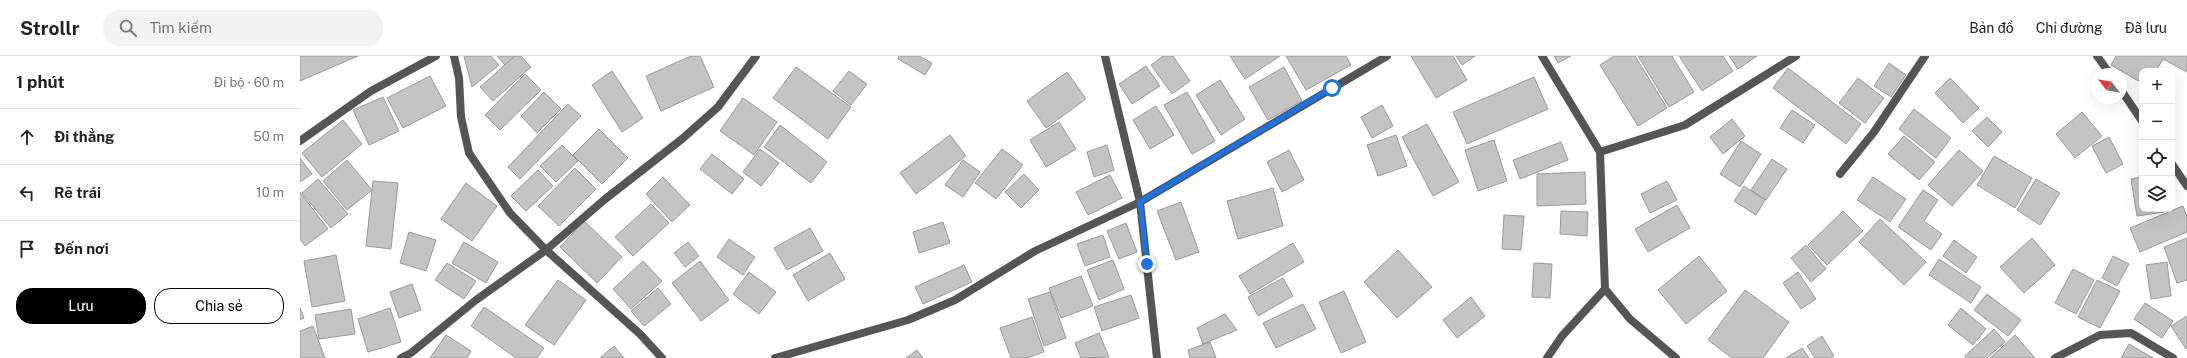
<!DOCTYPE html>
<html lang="vi">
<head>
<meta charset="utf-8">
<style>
  body { margin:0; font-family:"Public Sans",sans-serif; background:#f2f2f2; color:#222 }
  .controls { position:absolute; right:12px; top:12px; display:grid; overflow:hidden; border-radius:8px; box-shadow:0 4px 16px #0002 }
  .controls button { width:36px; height:36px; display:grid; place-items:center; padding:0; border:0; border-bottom:1px solid #e0e0e0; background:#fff; color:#222; font:20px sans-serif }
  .compass { position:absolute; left:1791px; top:12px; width:36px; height:36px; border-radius:50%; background:#fff; box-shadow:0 4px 16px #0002; rotate:301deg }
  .stop { position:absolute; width:12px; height:12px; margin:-9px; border:3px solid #1a73e8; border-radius:50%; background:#fff }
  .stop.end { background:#1a73e8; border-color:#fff; box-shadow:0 1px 4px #0008 }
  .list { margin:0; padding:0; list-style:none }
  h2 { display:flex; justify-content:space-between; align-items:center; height:52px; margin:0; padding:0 16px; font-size:17px }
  h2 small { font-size:13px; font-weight:400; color:#767676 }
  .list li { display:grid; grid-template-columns:26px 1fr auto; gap:12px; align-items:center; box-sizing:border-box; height:56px; padding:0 16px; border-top:1px solid #e0e0e0 }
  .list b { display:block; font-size:15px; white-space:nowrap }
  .list em { font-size:13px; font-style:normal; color:#767676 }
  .actions { display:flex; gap:8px; padding:12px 16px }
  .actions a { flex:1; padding:9px 0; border:1px solid #000; border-radius:16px; text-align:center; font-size:14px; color:#000 }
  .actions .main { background:#000; color:#fff }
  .icon { flex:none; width:22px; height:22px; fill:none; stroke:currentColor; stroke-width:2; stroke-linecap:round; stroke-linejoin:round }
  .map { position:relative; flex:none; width:1887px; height:302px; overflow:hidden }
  header { display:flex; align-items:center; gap:24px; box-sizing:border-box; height:56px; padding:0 20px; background:#fff; border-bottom:1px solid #e0e0e0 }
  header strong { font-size:19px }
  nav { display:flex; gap:22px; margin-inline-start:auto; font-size:14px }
  .search { width:280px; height:36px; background:#f2f2f2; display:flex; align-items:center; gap:10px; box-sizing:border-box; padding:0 14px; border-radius:16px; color:#767676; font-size:15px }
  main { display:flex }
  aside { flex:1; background:#fff }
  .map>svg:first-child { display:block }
</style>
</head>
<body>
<header>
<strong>Strollr</strong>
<div class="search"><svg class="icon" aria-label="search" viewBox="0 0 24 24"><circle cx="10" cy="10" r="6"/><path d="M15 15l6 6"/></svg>Tìm kiếm</div>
<nav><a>Bản đồ</a><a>Chỉ đường</a><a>Đã lưu</a></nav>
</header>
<main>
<aside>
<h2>1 phút<small>Đi bộ · 60 m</small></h2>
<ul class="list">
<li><svg class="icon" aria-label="ahead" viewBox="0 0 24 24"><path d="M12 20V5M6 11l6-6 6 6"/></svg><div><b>Đi thẳng</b></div><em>50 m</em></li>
<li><svg class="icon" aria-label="left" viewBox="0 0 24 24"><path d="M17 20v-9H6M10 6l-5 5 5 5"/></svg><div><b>Rẽ trái</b></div><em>10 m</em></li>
<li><svg class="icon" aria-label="arrive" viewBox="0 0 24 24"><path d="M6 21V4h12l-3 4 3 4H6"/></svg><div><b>Đến nơi</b></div></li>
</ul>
<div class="actions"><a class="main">Lưu</a><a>Chia sẻ</a></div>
</aside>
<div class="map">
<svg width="1887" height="302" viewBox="0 0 1887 302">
  <rect width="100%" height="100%" fill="#fff"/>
  <!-- building -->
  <g fill="#c4c4c4" stroke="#999">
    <polygon points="0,0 58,0 0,25"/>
    <polygon points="164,0 191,0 199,9 172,31"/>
    <polygon points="197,0 215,0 205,9"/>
    <polygon points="215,0 221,0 231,11 193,45 180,31"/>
    <polygon points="391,0 400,0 414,31 361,55 346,20"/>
    <polygon points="599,0 619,0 632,7 625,19 598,3"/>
    <polygon points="863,0 873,0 890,25 872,38 851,9"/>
    <polygon points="930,0 980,0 945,23"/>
    <polygon points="986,0 1046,0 1051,9 1006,34"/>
    <polygon points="1111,0 1153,0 1167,24 1136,42"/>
    <polygon points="1156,0 1175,0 1162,9"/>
    <polygon points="1254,0 1271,0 1258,7"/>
    <polygon points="1314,0 1335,0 1367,52 1338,70 1300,9"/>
    <polygon points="1338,0 1372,0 1394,36 1369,51"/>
    <polygon points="1379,0 1423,0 1433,15 1402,35"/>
    <polygon points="1429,0 1457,0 1438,13"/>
    <polygon points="1816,0 1887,0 1887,16 1863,3 1856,15 1842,15 1842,27 1811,9"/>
    <polygon points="1589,7 1606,19 1591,41 1574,30"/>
    <polygon points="846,10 860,30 832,48 819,28"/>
    <polygon points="496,11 551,51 528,83 473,42"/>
    <polygon points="984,11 1002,45 968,64 949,31"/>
    <polygon points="1488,12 1561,68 1546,88 1473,32"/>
    <polygon points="312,15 343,62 322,76 292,29"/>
    <polygon points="549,15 567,28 551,49 533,35"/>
    <polygon points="767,16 786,43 746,72 727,45"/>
    <polygon points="225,18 241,34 200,74 185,59"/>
    <polygon points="130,20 146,50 103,72 87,42"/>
    <polygon points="1234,21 1248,53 1167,88 1153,56"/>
    <polygon points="1558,22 1584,42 1565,67 1539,47"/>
    <polygon points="1650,22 1679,52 1663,67 1635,37"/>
    <polygon points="920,24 945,63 921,79 896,39"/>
    <polygon points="244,36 261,53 237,77 221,60"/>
    <polygon points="887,36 915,85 892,98 864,49"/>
    <polygon points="83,41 99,75 69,89 53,54"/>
    <polygon points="443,42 477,66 454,99 420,75"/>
    <polygon points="268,48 281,60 220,123 208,111"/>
    <polygon points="1082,49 1093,70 1072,82 1061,61"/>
    <polygon points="856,50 874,79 850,93 833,64"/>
    <polygon points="1614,53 1651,82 1636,102 1599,73"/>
    <polygon points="1492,54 1515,69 1503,87 1480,72"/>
    <polygon points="1782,56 1802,80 1775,102 1756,78"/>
    <polygon points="1687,61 1702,76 1688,91 1672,75"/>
    <polygon points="1432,63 1445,80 1423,98 1410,81"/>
    <polygon points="43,64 62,88 22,121 2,97"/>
    <polygon points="759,66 776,93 746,111 730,84"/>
    <polygon points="1127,68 1159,126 1133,140 1102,81"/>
    <polygon points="480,69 527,106 511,127 464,91"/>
    <polygon points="299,73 328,102 302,128 273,99"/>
    <polygon points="650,79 666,100 616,138 600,117"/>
    <polygon points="1096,79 1107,110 1078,120 1067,89"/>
    <polygon points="1604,80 1635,106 1619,124 1588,98"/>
    <polygon points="1809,81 1823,108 1806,117 1792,90"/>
    <polygon points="1194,84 1207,125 1178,135 1165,94"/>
    <polygon points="1441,85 1461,98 1440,131 1420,118"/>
    <polygon points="1261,86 1268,104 1220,123 1213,104"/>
    <polygon points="262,89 278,105 256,126 240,110"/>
    <polygon points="807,89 814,114 794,121 787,96"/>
    <polygon points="460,93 479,107 461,130 443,116"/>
    <polygon points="702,93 723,109 696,143 675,127"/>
    <polygon points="989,94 1004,124 982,136 967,106"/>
    <polygon points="1659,94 1683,115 1652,150 1628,129"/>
    <polygon points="412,98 444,123 432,138 400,113"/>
    <polygon points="1694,100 1732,122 1715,152 1677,129"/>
    <polygon points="0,102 12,118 0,126"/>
    <polygon points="1472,103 1487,113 1466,144 1451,134"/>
    <polygon points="47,104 72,134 47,154 23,125"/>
    <polygon points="663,104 680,116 663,141 645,129"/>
    <polygon points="275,112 296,133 259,170 238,150"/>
    <polygon points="238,114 253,130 226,155 211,140"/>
    <polygon points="1285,116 1286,148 1237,150 1237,118"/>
    <polygon points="724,118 739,134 721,152 705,136"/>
    <polygon points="810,119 822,142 788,159 776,136"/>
    <polygon points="363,121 390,149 372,166 346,138"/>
    <polygon points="1573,121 1606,143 1590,166 1557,144"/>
    <polygon points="1842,121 1842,153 1864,153 1864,156 1837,160 1831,123"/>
    <polygon points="18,123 48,158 31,172 2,137"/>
    <polygon points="1736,123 1760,137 1740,169 1717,154"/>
    <polygon points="73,125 98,127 91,193 66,190"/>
    <polygon points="1367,125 1377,144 1350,157 1341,138"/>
    <polygon points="166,127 197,150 172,185 141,163"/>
    <polygon points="1444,130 1465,144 1456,159 1434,145"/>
    <polygon points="973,132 983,170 938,183 927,145"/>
    <polygon points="1623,134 1638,144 1624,165 1642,178 1631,194 1598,171"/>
    <polygon points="0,136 28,173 5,190 0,183"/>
    <polygon points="881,146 899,196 876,204 857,155"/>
    <polygon points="351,148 369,167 333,200 315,181"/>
    <polygon points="1377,149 1390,172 1348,196 1335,173"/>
    <polygon points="1883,150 1887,161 1887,176 1840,196 1830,172"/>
    <polygon points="1261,155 1288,156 1287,180 1260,178"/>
    <polygon points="1543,155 1563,175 1527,209 1508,189"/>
    <polygon points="1204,159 1224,160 1221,194 1202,193"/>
    <polygon points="1580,163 1626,206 1604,229 1559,186"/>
    <polygon points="284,165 322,201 297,227 260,191"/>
    <polygon points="643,166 650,187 619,197 613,176"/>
    <polygon points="826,167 837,196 819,203 807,175"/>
    <polygon points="510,172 523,195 487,214 474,192"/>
    <polygon points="109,176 136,184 126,215 100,207"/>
    <polygon points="803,179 810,201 785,210 777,188"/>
    <polygon points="1732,182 1755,209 1724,237 1700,211"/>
    <polygon points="1887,182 1887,224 1877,227 1864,191"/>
    <polygon points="429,183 455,201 443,219 417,201"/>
    <polygon points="1654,184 1677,201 1666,217 1643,200"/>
    <polygon points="164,186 198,206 186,227 152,207"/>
    <polygon points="388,186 399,200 385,211 374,197"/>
    <polygon points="993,187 1004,206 950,238 939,220"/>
    <polygon points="1506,189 1526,213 1511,226 1491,202"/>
    <polygon points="1098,194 1132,231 1097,262 1064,226"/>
    <polygon points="530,197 545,223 508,245 493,219"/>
    <polygon points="36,199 45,245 12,251 4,205"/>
    <polygon points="1399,200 1427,235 1386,268 1358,234"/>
    <polygon points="1813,200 1829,208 1817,230 1802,222"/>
    <polygon points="1639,203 1681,231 1671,247 1629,219"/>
    <polygon points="813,204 824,233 799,244 787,214"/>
    <polygon points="343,205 362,225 331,253 313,233"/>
    <polygon points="400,205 429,244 401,265 372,227"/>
    <polygon points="1867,206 1871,240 1851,243 1846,209"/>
    <polygon points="147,207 176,225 164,243 135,224"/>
    <polygon points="1234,207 1252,208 1250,242 1232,241"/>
    <polygon points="664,209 672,226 623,248 615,231"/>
    <polygon points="1773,213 1794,224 1776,258 1755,247"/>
    <polygon points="449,216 476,236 459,258 433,238"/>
    <polygon points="1498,216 1516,243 1501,253 1483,227"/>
    <polygon points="781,220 793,250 761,262 749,232"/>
    <polygon points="983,222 993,240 958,260 948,241"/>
    <polygon points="258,224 286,244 254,289 225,269"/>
    <polygon points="1797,224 1820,235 1800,272 1778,261"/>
    <polygon points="112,228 121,254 99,262 90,236"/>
    <polygon points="358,232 371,248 344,270 331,255"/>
    <polygon points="1445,234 1489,266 1463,302 1432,302 1408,284"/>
    <polygon points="1044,235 1066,286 1041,297 1019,246"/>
    <polygon points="750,236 766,282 744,290 728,243"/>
    <polygon points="1687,238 1721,264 1708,280 1674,254"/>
    <polygon points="831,239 839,262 802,275 794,251"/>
    <polygon points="1171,241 1185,260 1157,282 1143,264"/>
    <polygon points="1845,247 1873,265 1862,282 1834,263"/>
    <polygon points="1003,248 1016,273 976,292 963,267"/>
    <polygon points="184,251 244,292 237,302 216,302 171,270"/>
    <polygon points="0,252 4,262 0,264"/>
    <polygon points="90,252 101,286 68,296 58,263"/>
    <polygon points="1661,252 1686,273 1673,289 1648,269"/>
    <polygon points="51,253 55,278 19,283 15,259"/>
    <polygon points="925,258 937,274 903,288 897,272"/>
    <polygon points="1887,260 1887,292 1886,293 1871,270"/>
    <polygon points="732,261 744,296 727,302 711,302 700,272"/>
    <polygon points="13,270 25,302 0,302 0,275"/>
    <polygon points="1694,273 1705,286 1687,302 1666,302 1665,300"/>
    <polygon points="799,277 809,301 781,302 775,287"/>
    <polygon points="146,279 171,295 167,302 130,302"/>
    <polygon points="1715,279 1735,302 1690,302"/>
    <polygon points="1522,280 1534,300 1531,302 1515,302 1507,290"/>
    <polygon points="910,286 916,302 890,302 888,294"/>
    <polygon points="1829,288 1853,302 1821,302"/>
    <polygon points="314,290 324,302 300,302"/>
    <polygon points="1502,292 1509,302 1486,302"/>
    <polygon points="617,294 623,302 606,302"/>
  </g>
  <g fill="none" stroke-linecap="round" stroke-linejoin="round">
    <!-- minor -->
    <g stroke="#555" stroke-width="8">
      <polyline points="154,0 159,22 161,61 169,97 210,157 246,194 340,278 362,302"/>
      <polyline points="1242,0 1300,96 1305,233 1262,280 1247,302"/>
      <polyline points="1797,0 1810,18"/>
      <polyline points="1821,34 1842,65"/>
      <polyline points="0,85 71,35 136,0"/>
      <polyline points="1300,96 1385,69 1496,0"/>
      <polyline points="1872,108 1887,130"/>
      <polyline points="1540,118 1574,76 1625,0"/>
      <polyline points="1305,233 1330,263 1376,302"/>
      <polyline points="101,302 111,297 176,244 246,194 304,144 382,83 418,51 456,0"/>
      <polyline points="475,302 608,264 655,244 735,195 840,146 805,0"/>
      <polyline points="857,302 840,146 1087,0"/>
      <polyline points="1755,302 1800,279 1831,277 1873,302"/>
    </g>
  </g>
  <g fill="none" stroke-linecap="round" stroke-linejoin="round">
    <!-- route -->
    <polyline stroke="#1a73e8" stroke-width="5" points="847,208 840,146 1032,32"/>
  </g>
</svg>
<div class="controls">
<button>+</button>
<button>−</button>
<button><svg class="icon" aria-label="locate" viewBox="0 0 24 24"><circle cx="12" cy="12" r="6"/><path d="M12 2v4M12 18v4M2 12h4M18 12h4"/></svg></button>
<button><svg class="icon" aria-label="layers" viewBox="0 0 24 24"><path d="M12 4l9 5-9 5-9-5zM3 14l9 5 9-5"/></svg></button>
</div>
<svg class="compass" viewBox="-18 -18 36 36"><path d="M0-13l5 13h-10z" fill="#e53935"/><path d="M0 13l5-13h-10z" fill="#767676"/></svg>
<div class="stop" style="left:1032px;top:32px"></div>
<div class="stop end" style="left:847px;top:208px"></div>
</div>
</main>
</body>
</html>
